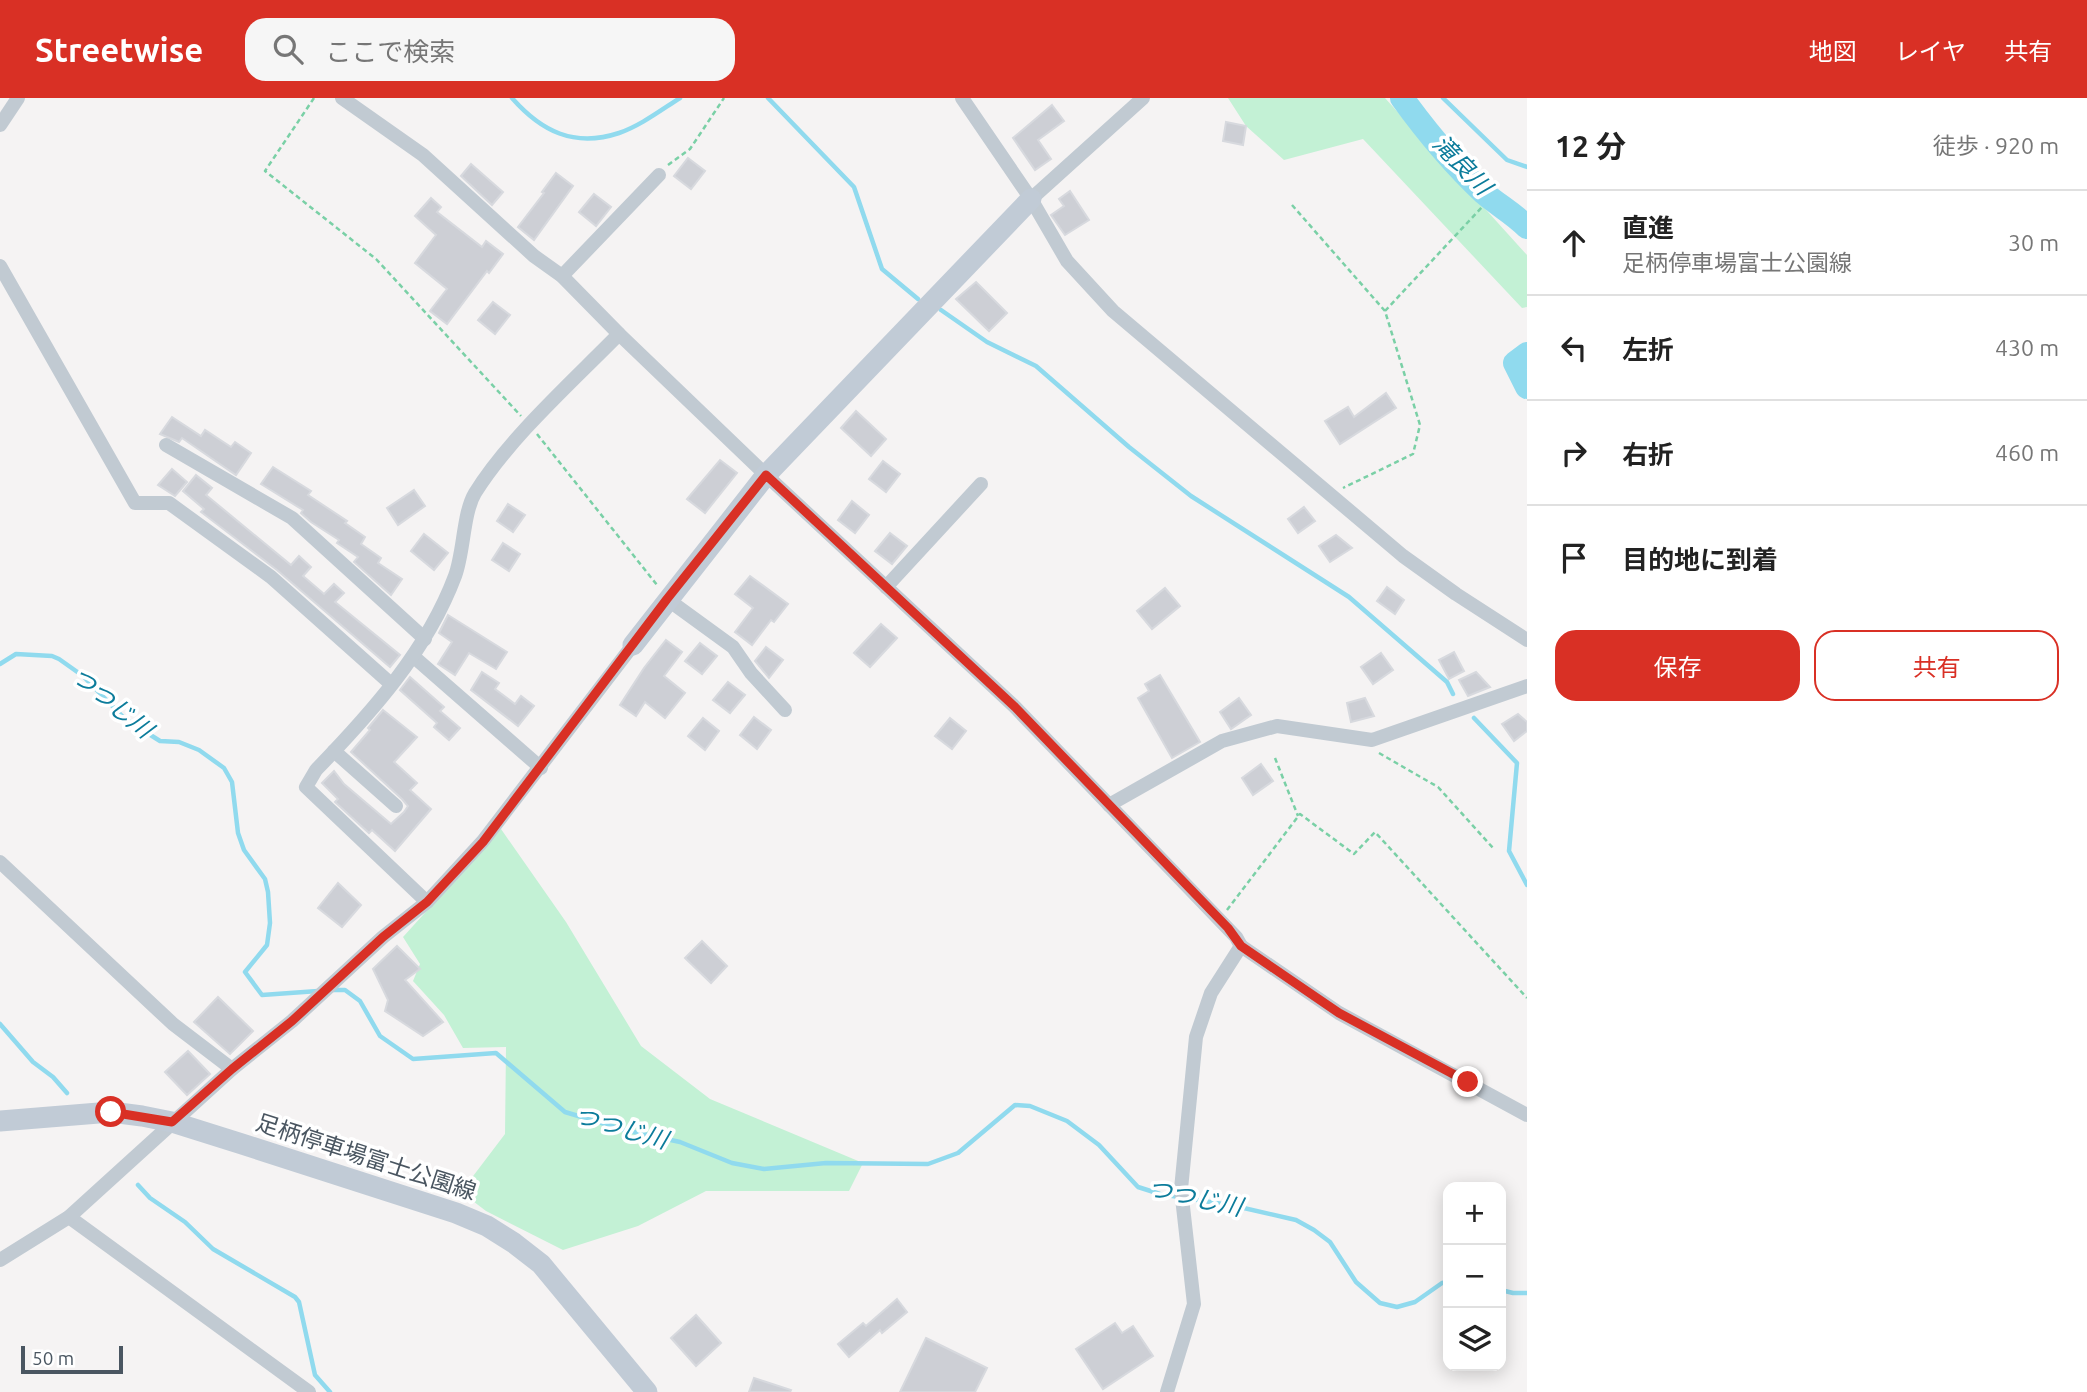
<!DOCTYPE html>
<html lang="ja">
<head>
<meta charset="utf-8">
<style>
  body { margin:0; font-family:Ubuntu,"Noto Sans JP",sans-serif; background:#f6f6f6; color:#222 }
  .controls { position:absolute; right:21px; bottom:21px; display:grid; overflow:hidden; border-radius:14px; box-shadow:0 4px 18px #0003 }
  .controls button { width:63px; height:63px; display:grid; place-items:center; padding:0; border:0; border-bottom:2px solid #e0e0e0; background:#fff; color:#222; font:35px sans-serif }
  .scale { position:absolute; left:21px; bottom:18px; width:102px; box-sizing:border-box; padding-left:7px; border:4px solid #4a5661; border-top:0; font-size:19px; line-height:24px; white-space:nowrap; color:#4a5661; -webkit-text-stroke:5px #fff; paint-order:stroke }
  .stop { position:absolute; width:21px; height:21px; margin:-16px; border:5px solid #d93025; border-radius:50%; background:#fff }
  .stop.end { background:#d93025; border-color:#fff; box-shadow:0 2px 7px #0008 }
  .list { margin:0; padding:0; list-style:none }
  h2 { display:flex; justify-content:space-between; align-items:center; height:91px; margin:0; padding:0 28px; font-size:30px }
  h2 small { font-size:23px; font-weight:400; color:#767676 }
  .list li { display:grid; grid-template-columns:46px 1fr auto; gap:21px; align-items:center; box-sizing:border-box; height:105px; padding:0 28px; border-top:2px solid #e0e0e0 }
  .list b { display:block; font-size:26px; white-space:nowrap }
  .list p { margin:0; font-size:23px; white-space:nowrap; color:#767676 }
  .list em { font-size:23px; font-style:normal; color:#767676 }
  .actions { display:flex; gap:14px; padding:21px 28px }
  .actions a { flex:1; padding:16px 0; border:2px solid #d93025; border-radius:21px; text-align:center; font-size:24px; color:#d93025 }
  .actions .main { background:#d93025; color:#fff }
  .icon { flex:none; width:38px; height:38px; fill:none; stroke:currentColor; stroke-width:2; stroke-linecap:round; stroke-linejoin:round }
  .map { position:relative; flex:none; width:1527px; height:1294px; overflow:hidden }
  header { display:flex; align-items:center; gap:42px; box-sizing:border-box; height:98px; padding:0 35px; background:#d93025; color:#fff }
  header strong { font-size:33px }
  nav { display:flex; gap:38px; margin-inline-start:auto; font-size:24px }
  .search { width:490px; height:63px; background:#f6f6f6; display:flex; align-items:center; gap:18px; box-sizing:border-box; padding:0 24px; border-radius:21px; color:#767676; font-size:26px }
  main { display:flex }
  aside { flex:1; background:#fff }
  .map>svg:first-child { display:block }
</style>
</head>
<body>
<header>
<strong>Streetwise</strong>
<div class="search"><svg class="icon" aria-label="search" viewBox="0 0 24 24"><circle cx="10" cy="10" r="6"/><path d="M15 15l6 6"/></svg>ここで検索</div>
<nav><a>地図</a><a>レイヤ</a><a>共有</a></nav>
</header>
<main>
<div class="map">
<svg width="1527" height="1294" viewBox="0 0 1527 1294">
  <rect width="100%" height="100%" fill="#f5f3f3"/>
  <!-- green -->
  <g fill="#c3f1d5">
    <polygon points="1228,0 1385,0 1527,157 1527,209 1522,210 1363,41 1284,62 1246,28"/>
    <polygon points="501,731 566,824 641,948 710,1001 863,1065 849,1093 706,1093 638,1128 563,1152 486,1113 461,1094 505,1036 506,949 463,950 444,917 413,883 420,866 403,839"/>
  </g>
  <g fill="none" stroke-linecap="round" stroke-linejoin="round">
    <!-- stream -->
    <g stroke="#90daee" stroke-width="4.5">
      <path d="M512,0C541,33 574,50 619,35C640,28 661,12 680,0"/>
      <polyline points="768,0 854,89 882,171 918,201"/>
      <polyline points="1443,0 1507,62 1527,69"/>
      <polyline points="941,212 987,244 1036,268 1129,349 1191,398 1349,499 1447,584 1453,596"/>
      <polyline points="0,566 16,556 52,558 59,561 83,578 125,621 160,643 179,644 199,652 224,670 232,684 238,735 244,752 265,781 268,794 270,825 267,847 245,874 262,897 318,893"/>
      <polyline points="1474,620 1517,665 1509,753 1527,787"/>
      <polyline points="330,892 345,892 360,903 380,938 413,961 496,955 565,1014 625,1032 680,1044 732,1065 764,1071 826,1065 928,1066 958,1055 1015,1007 1030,1008 1067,1023 1099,1047 1138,1089 1160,1096 1235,1108 1296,1122 1314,1132 1330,1144 1356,1184 1380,1205 1397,1209 1415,1204 1442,1185 1448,1184"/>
      <polyline points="0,926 33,964 53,979 67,995"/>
      <polyline points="138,1087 150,1100 185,1124 213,1151 295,1199 299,1204 315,1277 330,1294"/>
      <polyline points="1501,1192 1513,1195 1527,1195"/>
    </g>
    <!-- river -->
    <g stroke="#90daee" stroke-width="24">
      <path d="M1402,0C1426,33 1454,67 1484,95C1498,107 1514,116 1527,129"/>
      <polyline points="1527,256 1515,265 1527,289"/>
    </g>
  </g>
  <!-- building -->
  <g fill="#cdcfd5" stroke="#d7d9de" stroke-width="2">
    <polygon points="1052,7 1064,23 1038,42 1051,61 1035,72 1013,40"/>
    <polygon points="1226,24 1246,28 1243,47 1223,43"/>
    <polygon points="688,60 705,73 691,91 674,78"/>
    <polygon points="471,66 503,94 492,107 461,78"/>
    <polygon points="556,75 573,88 534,142 518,129 544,95 542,94"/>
    <polygon points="1070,93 1089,122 1065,137 1051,117 1064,108 1059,101"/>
    <polygon points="594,96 611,109 596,128 579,114"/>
    <polygon points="431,100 441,109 437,114 482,149 486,143 503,156 489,175 487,173 447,226 430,213 447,191 415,165 436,137 415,118"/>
    <polygon points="976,184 1007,215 989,233 956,201"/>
    <polygon points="493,204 510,217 495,236 478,222"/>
    <polygon points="1386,295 1396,310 1340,346 1325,323 1348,309 1354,319"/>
    <polygon points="856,313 886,341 871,358 841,330"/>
    <polygon points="172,319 201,338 205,332 231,349 235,344 251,355 236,377 182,340 179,344 160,336"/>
    <polygon points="720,362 737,375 705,415 687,401"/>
    <polygon points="883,363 900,376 886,394 869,381"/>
    <polygon points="273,369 311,393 308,397 347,423 345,425 365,439 361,446 381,460 378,465 402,481 391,497 354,464 358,459 337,445 339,442 311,424 301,415 303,412 261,386"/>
    <polygon points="172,371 187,384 175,398 158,387"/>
    <polygon points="196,377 212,390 206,397 291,467 299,458 311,469 303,478 324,496 334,486 344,495 335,504 400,557 390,569 277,472 201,414 204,411 183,393"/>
    <polygon points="414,392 425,408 398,427 387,410"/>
    <polygon points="852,403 869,417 855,435 838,422"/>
    <polygon points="508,406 525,417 513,434 497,423"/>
    <polygon points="1304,409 1315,423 1298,435 1288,421"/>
    <polygon points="890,435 907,448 892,466 875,453"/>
    <polygon points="424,436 448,455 434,472 411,453"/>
    <polygon points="1336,437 1352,450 1330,464 1319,448"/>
    <polygon points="503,445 520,456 509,473 492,462"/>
    <polygon points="750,478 788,506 774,524 771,522 752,547 735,534 753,510 735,496"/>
    <polygon points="1387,489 1404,502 1395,516 1377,503"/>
    <polygon points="1165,490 1180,508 1152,531 1137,513"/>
    <polygon points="448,517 507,554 496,571 469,555 455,577 438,566 452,544 439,535"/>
    <polygon points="881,526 897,540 870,569 854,555"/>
    <polygon points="666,542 682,554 664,578 685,595 665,620 645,604 636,618 620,607 644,570"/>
    <polygon points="700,545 717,558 702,576 685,563"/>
    <polygon points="766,549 783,562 769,580 755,563"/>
    <polygon points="1454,554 1464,573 1449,581 1439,562"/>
    <polygon points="1381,555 1393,572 1373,586 1361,569"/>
    <polygon points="482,574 499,585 495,591 515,606 521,598 534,608 518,628 471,592"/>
    <polygon points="1476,574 1490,589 1468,598 1459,582"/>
    <polygon points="1160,577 1200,644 1172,660 1138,600 1149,593 1145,586"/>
    <polygon points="410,579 444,609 440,613 460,630 449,642 434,629 437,625 400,592"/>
    <polygon points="728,584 745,597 730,615 713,602"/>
    <polygon points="1239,600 1251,617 1231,631 1220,614"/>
    <polygon points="1365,600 1374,618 1351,624 1347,605"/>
    <polygon points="383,612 417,639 394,664 417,685 410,692 431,711 395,753 372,732 369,735 335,704 338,701 322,685 334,673 344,686 391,726 404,714 408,708 402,701 351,654 370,632 368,630"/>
    <polygon points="1518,616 1527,624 1527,633 1514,643 1502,626"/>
    <polygon points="754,619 771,632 757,651 740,637"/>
    <polygon points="703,620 719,633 705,652 688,638"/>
    <polygon points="950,620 966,633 952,651 935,638"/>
    <polygon points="1261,666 1273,683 1253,697 1242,680"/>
    <polygon points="338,785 361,807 342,829 318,810"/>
    <polygon points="702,843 727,868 711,885 685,860"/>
    <polygon points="397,848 420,871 405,882 443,924 423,938 385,913 388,902 373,871"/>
    <polygon points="218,899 253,933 230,956 194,924"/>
    <polygon points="188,953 210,976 187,997 165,974"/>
    <polygon points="897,1201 907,1214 882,1235 880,1232 849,1259 838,1246 863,1225 866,1228"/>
    <polygon points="696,1217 721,1245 696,1268 671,1240"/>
    <polygon points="1115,1225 1122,1235 1133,1228 1153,1258 1103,1291 1076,1251"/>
    <polygon points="926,1240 987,1270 975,1294 900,1294"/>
    <polygon points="754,1280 791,1292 790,1294 749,1294"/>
  </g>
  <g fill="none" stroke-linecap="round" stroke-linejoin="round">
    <!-- path -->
    <g stroke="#7ad0a6" stroke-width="2.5" stroke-dasharray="5 3.5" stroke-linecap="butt">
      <polyline points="314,0 265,73 376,161 521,318"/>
      <polyline points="668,67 690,51 724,0"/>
      <polyline points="1292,107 1385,213 1420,327 1413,356 1343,390"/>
      <polyline points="1385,213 1483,108"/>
      <polyline points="537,336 657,487"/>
      <polyline points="1379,655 1438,689 1493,750"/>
      <polyline points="1275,660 1298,718"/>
      <polyline points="1227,812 1300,716 1354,756 1375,734 1527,900"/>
    </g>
    <!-- street -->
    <g stroke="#c1cad2" stroke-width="14">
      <polyline points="342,0 423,57 534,158 562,178 619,236 766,377 1015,609 1236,839 1241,848 1211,895 1196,939 1181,1091 1194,1206 1167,1294"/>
      <polyline points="962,0 1031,101 1067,163 1113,213 1403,458 1456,496 1527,542"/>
      <polyline points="0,27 18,0"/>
      <polyline points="1031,101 1143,0"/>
      <polyline points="0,168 135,405 169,405 271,479 391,586"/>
      <polyline points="562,178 659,77"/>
      <polyline points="166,347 292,420 425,541"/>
      <polyline points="886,489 981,386"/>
      <polyline points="667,501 733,549 751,575 785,612"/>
      <polyline points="414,559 541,670"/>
      <polyline points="334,653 396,708"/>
      <polyline points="1109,707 1222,643 1277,628 1372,642 1527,588"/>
      <polyline points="0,764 173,926 232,971"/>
      <path d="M427,804L306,689L316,672C371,615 427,553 455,478C464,454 463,415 475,395C509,340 573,283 619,236"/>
      <polyline points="1241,848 1339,915 1527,1017"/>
      <polyline points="69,1119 309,1294"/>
      <polyline points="0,1162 69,1119 232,971 292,923 383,839 427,804 483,743 633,547"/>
    </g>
    <!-- secondary -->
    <g stroke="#c1cbd6" stroke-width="21">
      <polyline points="633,547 766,377 1031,101"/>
      <polyline points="0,1023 111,1014 142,1018 172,1024 242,1046 456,1115 487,1128 514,1145 541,1166 647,1294"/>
    </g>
  </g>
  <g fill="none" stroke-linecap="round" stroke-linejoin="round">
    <!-- route -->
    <polyline stroke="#d93025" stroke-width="9" points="111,1014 172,1024 232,971 292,923 383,839 427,804 483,744 667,501 766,377 1015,609 1228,830 1241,848 1339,915 1468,984"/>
  </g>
  <g text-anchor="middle" stroke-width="7" stroke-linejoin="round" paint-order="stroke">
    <!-- street labels -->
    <g font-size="23" fill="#4a5661" stroke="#fff">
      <text transform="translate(366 1059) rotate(18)" y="8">足柄停車場富士公園線</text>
    </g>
    <!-- water labels -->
    <g font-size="24" font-style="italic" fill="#0c7c9b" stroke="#fff">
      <text transform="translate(1462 67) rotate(46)" y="8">滝良川</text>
      <text transform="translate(112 605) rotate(39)" y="8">つつじ川</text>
      <text transform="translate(621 1030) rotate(16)" y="8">つつじ川</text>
      <text transform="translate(1195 1100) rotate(12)" y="8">つつじ川</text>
    </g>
  </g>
</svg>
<div class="controls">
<button>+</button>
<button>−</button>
<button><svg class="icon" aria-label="layers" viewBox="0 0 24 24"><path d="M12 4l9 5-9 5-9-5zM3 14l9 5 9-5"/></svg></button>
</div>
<div class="scale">50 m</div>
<div class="stop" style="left:111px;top:1014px"></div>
<div class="stop end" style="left:1468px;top:984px"></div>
</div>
<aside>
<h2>12 分<small>徒歩 · 920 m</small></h2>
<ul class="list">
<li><svg class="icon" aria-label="ahead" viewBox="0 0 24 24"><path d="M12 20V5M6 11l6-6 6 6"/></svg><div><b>直進</b><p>足柄停車場富士公園線</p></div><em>30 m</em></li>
<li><svg class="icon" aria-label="left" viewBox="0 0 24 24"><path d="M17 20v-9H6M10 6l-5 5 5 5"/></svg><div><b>左折</b></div><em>430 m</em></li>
<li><svg class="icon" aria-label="right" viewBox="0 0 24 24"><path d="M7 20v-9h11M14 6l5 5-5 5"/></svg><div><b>右折</b></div><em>460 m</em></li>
<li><svg class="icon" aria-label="arrive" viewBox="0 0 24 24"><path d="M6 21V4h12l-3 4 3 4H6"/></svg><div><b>目的地に到着</b></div></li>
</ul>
<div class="actions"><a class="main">保存</a><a>共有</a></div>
</aside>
</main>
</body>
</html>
